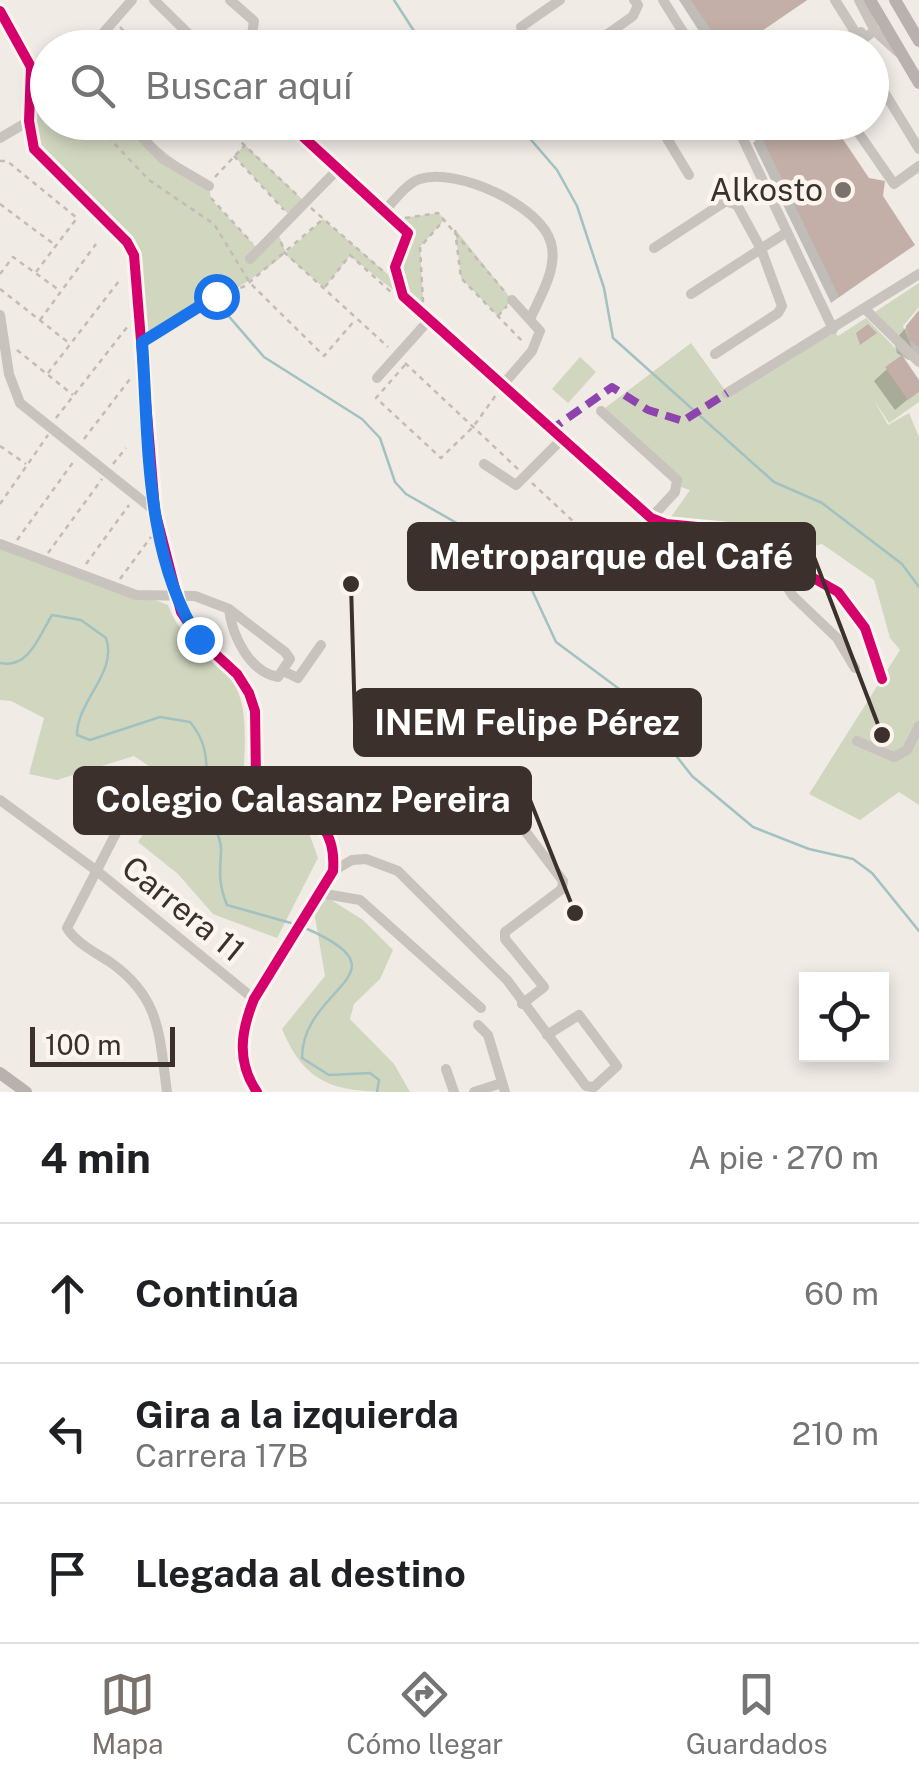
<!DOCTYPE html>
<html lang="es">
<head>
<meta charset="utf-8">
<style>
  body { margin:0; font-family:"Public Sans",sans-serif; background:#f6f6f6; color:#202124 }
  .controls { position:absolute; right:30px; bottom:30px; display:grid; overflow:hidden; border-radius:0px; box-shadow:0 5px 15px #0003 }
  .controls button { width:90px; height:90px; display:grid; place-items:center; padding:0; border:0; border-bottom:2px solid #e0e0e0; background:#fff; color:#202124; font:50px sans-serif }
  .scale { position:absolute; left:30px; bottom:25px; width:145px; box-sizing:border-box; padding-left:10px; border:5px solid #3b302b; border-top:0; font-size:28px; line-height:35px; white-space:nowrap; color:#3b302b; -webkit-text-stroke:8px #fbf5ee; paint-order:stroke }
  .stop { position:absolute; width:30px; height:30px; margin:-22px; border:8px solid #1a73e8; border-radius:50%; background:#fff }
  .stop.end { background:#1a73e8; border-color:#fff; box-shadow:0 2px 10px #0008 }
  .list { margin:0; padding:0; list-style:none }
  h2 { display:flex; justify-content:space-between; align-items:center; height:130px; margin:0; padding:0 40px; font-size:42px }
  h2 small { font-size:32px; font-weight:400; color:#757577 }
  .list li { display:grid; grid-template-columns:65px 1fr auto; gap:30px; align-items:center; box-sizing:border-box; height:140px; padding:0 40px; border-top:2px solid #e0e0e0 }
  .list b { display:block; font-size:38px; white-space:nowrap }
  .list p { margin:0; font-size:32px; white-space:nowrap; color:#757577 }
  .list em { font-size:32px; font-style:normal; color:#757577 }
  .icon { flex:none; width:55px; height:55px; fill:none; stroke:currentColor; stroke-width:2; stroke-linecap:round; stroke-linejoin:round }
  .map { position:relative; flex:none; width:919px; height:1092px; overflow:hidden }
  .search { position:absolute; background:#fff; box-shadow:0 5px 15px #0003; left:30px; right:30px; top:30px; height:110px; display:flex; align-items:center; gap:25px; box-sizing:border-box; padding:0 35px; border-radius:55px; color:#757577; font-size:38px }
  .sheet { height:550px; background:#fff }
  nav { display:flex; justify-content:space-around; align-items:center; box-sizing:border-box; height:140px; border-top:2px solid #e0e0e0; background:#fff; font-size:28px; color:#757577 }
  nav a { display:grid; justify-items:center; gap:5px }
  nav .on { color:#7a716c }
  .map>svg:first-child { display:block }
</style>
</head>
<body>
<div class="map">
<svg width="919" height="1092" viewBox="0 0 919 1092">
  <rect width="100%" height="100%" fill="#f0ebe5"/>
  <!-- green -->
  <g fill="#d1d6bf">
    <path d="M47,64L48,122L127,123L209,186L211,199L256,247L278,233L286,253L323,219L398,283L395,275L409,242L396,219L438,213L445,219L420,247L424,314L350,256L324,288L285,254C242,290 190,313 142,342L134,255L34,149L31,67Z"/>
    <polygon points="245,145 305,202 290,216 234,156"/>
    <polygon points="455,229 512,300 498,316 461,278"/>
    <polygon points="919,283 919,307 903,326 912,348 875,312"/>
    <polygon points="866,318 902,355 886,367 909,399 919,392 919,402 889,423 874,400 888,425 909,413 919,437 919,805 899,792 860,820 809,794 900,650 890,638 874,580 822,544 783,554 734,532 666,524 690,490 678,486 601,411 691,343 727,393 833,329 838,336"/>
    <polygon points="580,357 596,372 568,403 552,389"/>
    <path d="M0,541L168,605C181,643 213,652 233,682C250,708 244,754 243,783L308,830L318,858L277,938L213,914L178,874L138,842L169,795L159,773L134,756L57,780L29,774L44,718L11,701L0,700Z"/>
    <path d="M328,898L363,920L393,950L380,979L354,1004L350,1019L394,1064L410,1092C344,1092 308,1092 282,1029L325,976L314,911Z"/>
  </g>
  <!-- shadow -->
  <g fill="#0003">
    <polygon points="679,0 807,0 737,48 710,48"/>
    <polygon points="761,135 880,197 912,245 831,303 753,143"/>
    <polygon points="919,313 919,357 908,360 897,353 894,341"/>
    <polygon points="887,369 919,384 919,390 895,410 874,381"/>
  </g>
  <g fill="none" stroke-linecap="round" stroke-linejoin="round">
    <!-- stream -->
    <g stroke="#a1c2c1" stroke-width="2.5">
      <polyline points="394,0 425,48"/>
      <polyline points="508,122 526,134 557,170 577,206 604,288 613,338 774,482 822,503 902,564 919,587"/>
      <polyline points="213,298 264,357 362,419 380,438 395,482 406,494 502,549 525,575 556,642 630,697 692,776 753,827 809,849 853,859 872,873 919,931"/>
      <path d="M0,663C29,669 39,636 52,615L81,620L106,638C118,673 77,700 77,735L90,740L160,717L190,722C215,751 203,779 209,813C212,826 222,837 221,851C220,873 218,883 227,905L298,925"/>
      <path d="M305,928C412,974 302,986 302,1058L329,1075L370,1073L379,1080L377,1092"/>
    </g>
  </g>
  <!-- building -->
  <g fill="#c3afa7">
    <polygon points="691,0 807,0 737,48 723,48"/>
    <polygon points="775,122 810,122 816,132 832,123 869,178 885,181 883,196 915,245 839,297 760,133"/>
    <polygon points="919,310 919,347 909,340 906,326"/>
    <polygon points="868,324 877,333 860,345 856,333"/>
    <polygon points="902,355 919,380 919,392 908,400 885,367"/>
  </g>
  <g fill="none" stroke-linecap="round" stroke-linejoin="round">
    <!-- path -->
    <g stroke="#c2bbb6" stroke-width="2.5" stroke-dasharray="5 5" stroke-linecap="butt">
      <polyline points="120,27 140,48"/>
      <polyline points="94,122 149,180 214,224 250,283 324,356 355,320"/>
      <polyline points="198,122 207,122"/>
      <polyline points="220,122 298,196"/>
      <polyline points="232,131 240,122"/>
      <polyline points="234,156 284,210"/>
      <polyline points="0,161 7,161 77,218 36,272"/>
      <polyline points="215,177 244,146"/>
      <polyline points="211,198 252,243"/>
      <polyline points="0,204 55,245"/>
      <polyline points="311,208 384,272"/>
      <polyline points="405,218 438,213 505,292"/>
      <polyline points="455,230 461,278 523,342"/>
      <polyline points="281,242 285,253 388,347"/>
      <polyline points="0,274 13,257 59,290"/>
      <polyline points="325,287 350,255 392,293"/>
      <polyline points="0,289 69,343"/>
      <polyline points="423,302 420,247 444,220"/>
      <polyline points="498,316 507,306"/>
      <polyline points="40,320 96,244"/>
      <polyline points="152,334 191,309 245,286 322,220"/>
      <polyline points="17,350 73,395"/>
      <polyline points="405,363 519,470"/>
      <polyline points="405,365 376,398 441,458 473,427 496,395"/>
      <polyline points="48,373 119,281"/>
      <polyline points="56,418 128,326"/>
      <polyline points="84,439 130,379"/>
      <polyline points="0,446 26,464"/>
      <polyline points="113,464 126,448"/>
      <polyline points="532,483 590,537 611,569"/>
      <polyline points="0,504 48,435"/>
      <polyline points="17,540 74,461"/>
      <polyline points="48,553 102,479"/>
      <polyline points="86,564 129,505"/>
      <polyline points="120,579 151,537"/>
    </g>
    <!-- minor -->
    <g stroke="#c9c3be" stroke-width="10">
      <polyline points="154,0 203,48"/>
      <polyline points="230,0 254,21 250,48"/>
      <polyline points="663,0 693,48"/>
      <polyline points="835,0 857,35"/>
      <polyline points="859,0 875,31 898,52"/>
      <path d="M0,11L31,67L29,121L34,149L127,242L134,255L155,511L181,612L199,639L237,674L249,693L255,711L256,778C287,815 338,807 333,871L254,999C241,1031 236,1061 257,1092"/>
      <polyline points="521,27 560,0"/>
      <polyline points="90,48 132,0"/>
      <polyline points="588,48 633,16 638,5 634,0"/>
      <polyline points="652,48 660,43"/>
      <polyline points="783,48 798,37"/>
      <polyline points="837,48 861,32"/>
      <polyline points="851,48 870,34"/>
      <polyline points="872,72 919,149"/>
      <polyline points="127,122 163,159 209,186"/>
      <polyline points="287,122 408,233 395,267 403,296 651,518 666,524 729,530 838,592 865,628 882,679"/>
      <polyline points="657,122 689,175"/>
      <polyline points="735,122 833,329"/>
      <polyline points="851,122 894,184 919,166"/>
      <polyline points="0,138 29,121"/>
      <path d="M385,210C395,200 407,183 420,179C456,167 541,205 551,243C558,267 541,295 531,317"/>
      <polyline points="654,248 726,201 737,205 761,249 782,306 778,313 715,354"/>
      <polyline points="250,259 339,168"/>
      <polyline points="691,294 787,232"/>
      <polyline points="865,309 919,362"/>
      <polyline points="0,315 9,374 20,403 155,511"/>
      <polyline points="377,378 429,320"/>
      <polyline points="501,387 532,351 540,331 512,300"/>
      <polyline points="727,393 919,274"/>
      <polyline points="601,411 677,480 675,492 651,518"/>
      <polyline points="484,464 516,485 560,441"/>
      <path d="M0,544L136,595L195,596L229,609L285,652L290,659L278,677C249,672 232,635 229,609"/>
      <polyline points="760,545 793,596 837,638 855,668"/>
      <polyline points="619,576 666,524"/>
      <polyline points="285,672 298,678 321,645"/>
      <polyline points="857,741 894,757 907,750 919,726"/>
      <polyline points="0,800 97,871 254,999"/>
      <path d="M132,802L67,928C76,943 96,953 110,962C161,998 159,1034 167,1092"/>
      <polyline points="516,819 563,881 562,889 505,932 505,939 544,987 522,1004"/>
      <polyline points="333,871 352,860 366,859 398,871 507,980 586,1086 594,1087 617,1066 579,1015 547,1035"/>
      <polyline points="319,893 360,900 481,1008"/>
      <polyline points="478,1025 488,1035 505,1092"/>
      <polyline points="446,1069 454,1092"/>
      <polyline points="474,1092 502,1083"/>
    </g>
    <!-- major -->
    <g stroke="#b8b1ad" stroke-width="12">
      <polyline points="870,0 919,83"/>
      <polyline points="895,0 919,41"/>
      <polyline points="0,1073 26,1092"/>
    </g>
    <!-- quiet -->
    <polyline stroke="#8e44ad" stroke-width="8" stroke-dasharray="15 8" stroke-linecap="butt" points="549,431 612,387 648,410 683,421 727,393"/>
    <!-- cycleway casing -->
    <g stroke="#fbf5ee" stroke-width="16">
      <g id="cycleway">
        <path d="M0,11L31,67L29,121L34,149L127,242L134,255L155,511L181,612L199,639L237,674L249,693L255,711L256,778C287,815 338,807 333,871L254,999C241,1031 236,1061 257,1092"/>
        <polyline points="287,122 408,233 395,267 403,296 651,518 666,524 729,530 838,592 865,628 882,679"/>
      </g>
    </g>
    <!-- cycleway -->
    <use href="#cycleway" stroke="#d6006c" stroke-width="10"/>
  </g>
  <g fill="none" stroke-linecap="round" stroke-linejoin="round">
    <!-- route -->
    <path stroke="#1a73e8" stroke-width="12" d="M199,639C144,555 149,439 142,342L216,296"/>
  </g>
  <!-- markers -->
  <circle fill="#7a716c" stroke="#fbf5ee" stroke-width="4" cx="843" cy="190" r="10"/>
  <g text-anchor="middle" stroke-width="9" stroke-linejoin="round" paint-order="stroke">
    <!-- poi labels -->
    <g font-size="32" fill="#3b302b" stroke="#fbf5ee" text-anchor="end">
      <text x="823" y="201">Alkosto</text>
    </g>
    <!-- street labels -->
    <g font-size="32" fill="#3b302b" stroke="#fbf5ee">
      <text transform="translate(183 909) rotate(39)" y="11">Carrera 11</text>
    </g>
  </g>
  <!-- callouts -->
  <path fill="none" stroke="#3b302b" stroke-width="4" d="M882 735L814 557M351 584L355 723M575 913L530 800"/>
  <g fill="#3b302b" stroke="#fbf5ee" stroke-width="4">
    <circle cx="882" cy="735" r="10"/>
    <circle cx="351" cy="584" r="10"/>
    <circle cx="575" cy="913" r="10"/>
  </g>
  <g fill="#3b302b" stroke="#3b302b" stroke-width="4">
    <rect x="409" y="524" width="405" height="65" rx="10"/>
    <rect x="355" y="690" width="345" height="65" rx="10"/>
    <rect x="75" y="768" width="455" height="65" rx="10"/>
  </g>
  <g font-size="35" text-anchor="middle" font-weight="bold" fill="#fff">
    <text x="611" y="569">Metroparque del Café</text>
    <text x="527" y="735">INEM Felipe Pérez</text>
    <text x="303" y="812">Colegio Calasanz Pereira</text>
  </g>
</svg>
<div class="controls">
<button><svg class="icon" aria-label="locate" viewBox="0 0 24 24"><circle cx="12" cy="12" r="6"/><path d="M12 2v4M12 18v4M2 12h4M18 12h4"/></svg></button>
</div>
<div class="scale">100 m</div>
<div class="stop" style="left:216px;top:296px"></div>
<div class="stop end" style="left:199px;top:639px"></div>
<div class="search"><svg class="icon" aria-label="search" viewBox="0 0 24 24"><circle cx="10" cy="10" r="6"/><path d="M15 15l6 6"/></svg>Buscar aquí</div>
</div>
<section class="sheet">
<h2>4 min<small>A pie · 270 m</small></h2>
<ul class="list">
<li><svg class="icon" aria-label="ahead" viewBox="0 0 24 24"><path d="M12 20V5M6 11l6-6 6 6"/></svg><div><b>Continúa</b></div><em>60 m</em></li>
<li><svg class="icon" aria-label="left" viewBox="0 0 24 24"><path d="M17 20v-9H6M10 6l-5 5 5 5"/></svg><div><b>Gira a la izquierda</b><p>Carrera 17B</p></div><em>210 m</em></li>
<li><svg class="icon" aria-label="arrive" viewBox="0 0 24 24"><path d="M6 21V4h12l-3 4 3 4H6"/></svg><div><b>Llegada al destino</b></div></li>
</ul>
</section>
<nav>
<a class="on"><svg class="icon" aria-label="map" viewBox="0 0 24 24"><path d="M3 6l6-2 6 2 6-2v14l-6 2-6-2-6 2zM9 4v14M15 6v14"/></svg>Mapa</a>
<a><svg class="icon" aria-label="directions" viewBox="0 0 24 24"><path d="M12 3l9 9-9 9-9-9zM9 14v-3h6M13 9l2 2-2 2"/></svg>Cómo llegar</a>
<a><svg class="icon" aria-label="saved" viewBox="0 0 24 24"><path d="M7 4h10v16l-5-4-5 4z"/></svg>Guardados</a>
</nav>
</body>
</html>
